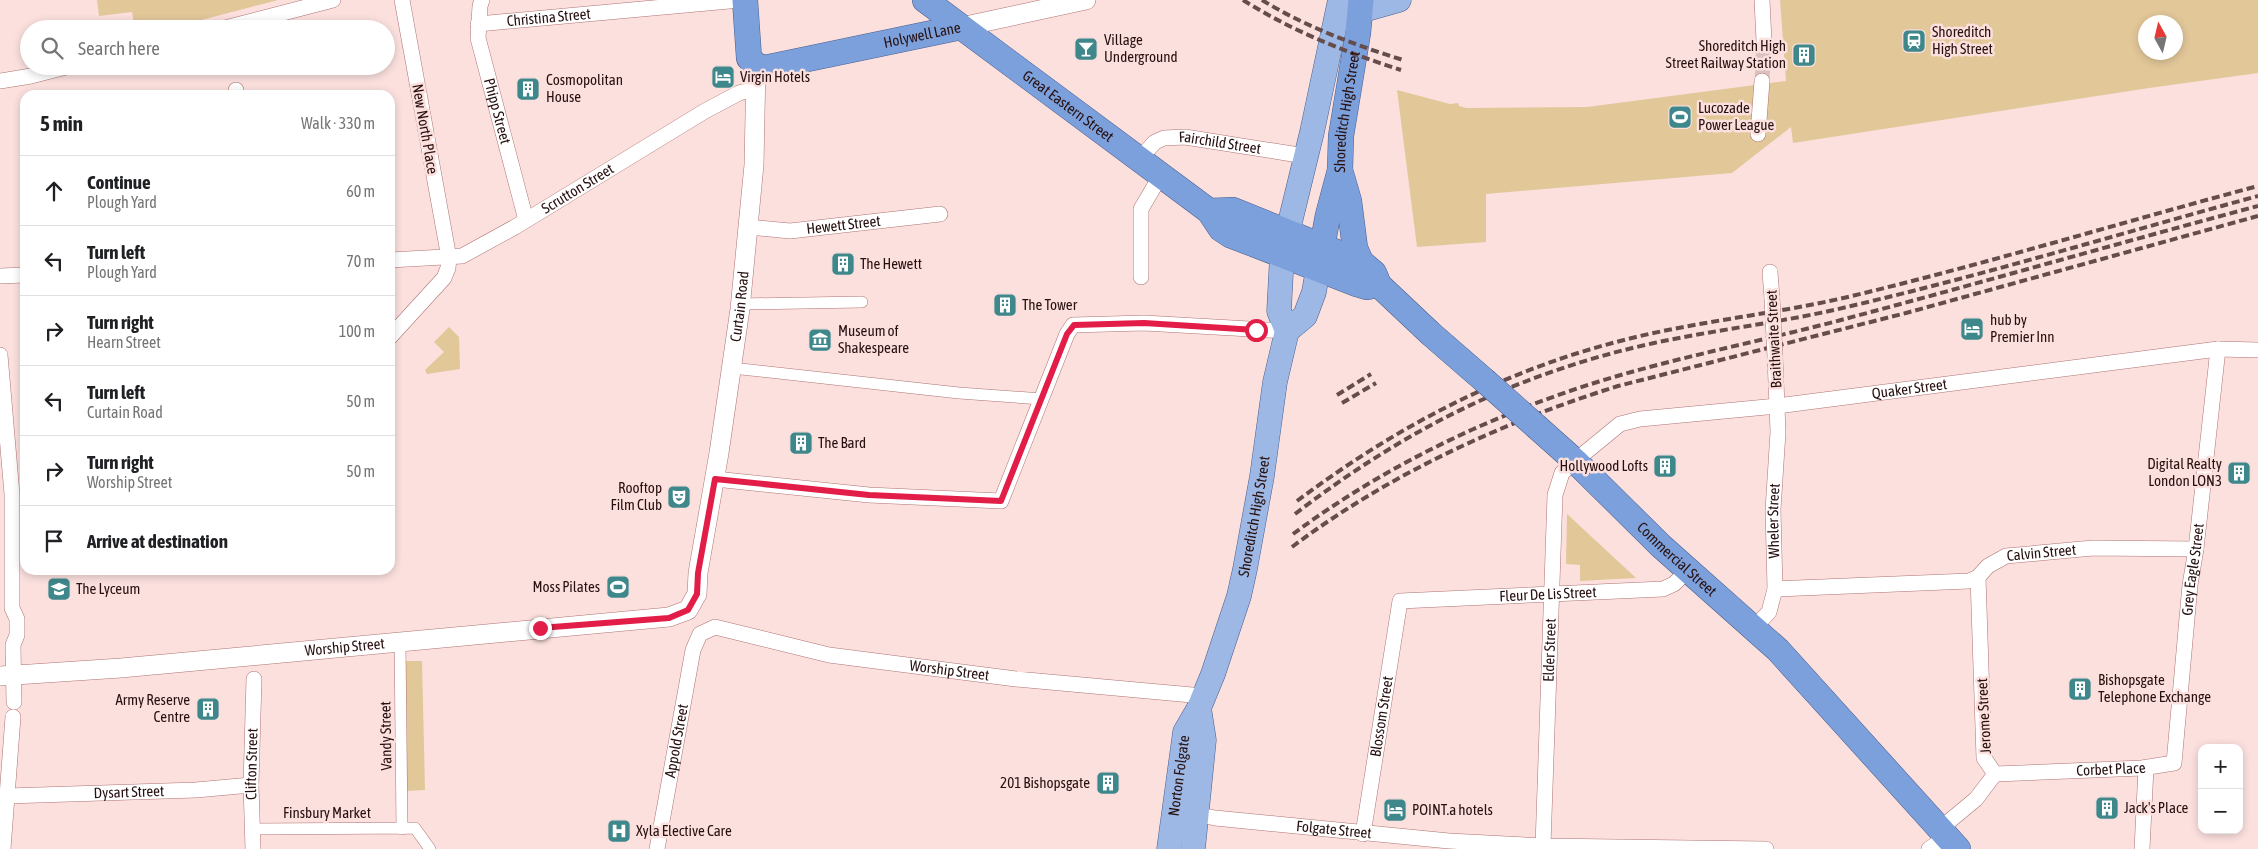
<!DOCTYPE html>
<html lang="en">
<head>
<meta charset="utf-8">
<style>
  body { margin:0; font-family:"Asap Condensed",sans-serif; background:#f6f6f6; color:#202124 }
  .controls { position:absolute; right:15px; bottom:15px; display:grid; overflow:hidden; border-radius:10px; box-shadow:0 2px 8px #0003 }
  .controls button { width:45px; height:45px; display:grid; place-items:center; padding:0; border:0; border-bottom:1px solid #e0e0e0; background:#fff; color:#202124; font:25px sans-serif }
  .compass { position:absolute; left:2138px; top:15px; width:45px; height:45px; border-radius:50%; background:#fff; box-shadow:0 2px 8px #0003; rotate:352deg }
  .stop { position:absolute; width:15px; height:15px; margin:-11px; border:4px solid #e11d48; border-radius:50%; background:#fff }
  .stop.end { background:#e11d48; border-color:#fff; box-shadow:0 1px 5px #0008 }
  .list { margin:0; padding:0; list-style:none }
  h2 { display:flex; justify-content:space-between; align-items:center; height:65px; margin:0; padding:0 20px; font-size:21px }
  h2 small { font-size:16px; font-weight:400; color:#757577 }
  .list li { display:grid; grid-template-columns:32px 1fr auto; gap:15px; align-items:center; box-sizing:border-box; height:70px; padding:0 20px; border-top:1px solid #e0e0e0 }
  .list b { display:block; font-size:19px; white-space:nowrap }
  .list p { margin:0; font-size:16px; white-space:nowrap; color:#757577 }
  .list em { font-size:16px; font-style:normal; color:#757577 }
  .icon { flex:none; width:28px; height:28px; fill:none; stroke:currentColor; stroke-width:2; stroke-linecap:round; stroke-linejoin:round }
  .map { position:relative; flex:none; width:2258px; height:849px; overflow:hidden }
  .search { position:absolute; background:#fff; box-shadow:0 2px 8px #0003; left:20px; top:20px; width:375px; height:55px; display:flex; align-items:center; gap:12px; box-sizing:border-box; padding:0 18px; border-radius:28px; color:#757577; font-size:19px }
  .panel { position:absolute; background:#fff; box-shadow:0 2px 8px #0003; left:20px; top:90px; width:375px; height:485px; border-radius:15px }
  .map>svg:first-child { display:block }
</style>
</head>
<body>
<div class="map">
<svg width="2258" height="849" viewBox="0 0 2258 849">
  <rect width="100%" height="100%" fill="#fbe0de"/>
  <!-- green -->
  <g fill="#e2c799" fill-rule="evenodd">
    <polygon points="97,0 278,0 167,29 135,29 132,12 99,16"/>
    <path d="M1780,0H2258V73L2149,88L1793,143L1791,127L1732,173L1486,194V242L1417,247L1397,90L1450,104L1458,103L1459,106L1466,108L1587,107L1786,81ZM2146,22H2176V52H2146Z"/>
    <polygon points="449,327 459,337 460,369 427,374 425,370 444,352 434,342"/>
    <polygon points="1567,514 1636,578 1580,581 1580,565 1566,564"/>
    <polygon points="403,661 422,661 425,790 406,791"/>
  </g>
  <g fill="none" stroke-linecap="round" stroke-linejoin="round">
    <!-- minor-tunnel -->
    <polyline stroke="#dbc1bf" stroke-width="15" stroke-dasharray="15 8" stroke-linecap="butt" points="1762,81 1764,41"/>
    <!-- pedestrian casing -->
    <g stroke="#af7372" stroke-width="12">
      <g id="pedestrian">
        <polyline points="740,304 862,302"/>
        <polyline points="732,368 959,393 1042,399"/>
        <polyline points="400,642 402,829"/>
        <polyline points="252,829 415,828 430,849"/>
      </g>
    </g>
    <!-- minor casing -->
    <g stroke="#af7372" stroke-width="16">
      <g id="minor">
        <path id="s1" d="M482,0L480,6L478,38L526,220"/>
        <polyline points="1762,0 1764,41"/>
        <path id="s2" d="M478,24L740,0"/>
        <polyline points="221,29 333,0"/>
        <polyline points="0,81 31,76 70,66"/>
        <polyline points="236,90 236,95"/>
        <polyline points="1758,134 1762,81"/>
        <path id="s3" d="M1140,158L1155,142L1164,138L1185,137L1305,156"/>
        <path id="s4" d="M748,227L790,231L940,214"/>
        <path id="s5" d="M390,260L462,256L515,227L705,111L739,93L757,88"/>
        <polyline points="1770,272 1772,298"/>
        <polyline points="0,276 25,275"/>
        <polyline points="1141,277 1141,209 1161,175"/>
        <polyline points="390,337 444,278 448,268 449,258 402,0"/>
        <polyline points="0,355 12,494 12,608 17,619 17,635 13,645 14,702"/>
        <polyline points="715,479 869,495 1001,501 1067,334 1073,325 1144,323 1287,331"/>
        <path id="s6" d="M1775,589L1969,581L1978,577L1988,566L2006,556L2093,548L2196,549"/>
        <path id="s7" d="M1754,628L1769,612L1775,589L1773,510L1778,432L1775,357"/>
        <path id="s8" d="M1995,774L2142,768L2174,763L2190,585L2196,549L2218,349"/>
        <path id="s9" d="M7,796L196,790L251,785"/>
        <path id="s10" d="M1190,813L1215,818L1449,841L1543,846L1766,849"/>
        <polyline points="1941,828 1976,799 1995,774 1984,758 1978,577"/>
        <path id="s11" d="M1363,834L1400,601L1663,589L1674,584L1688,570"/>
        <path id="s12" d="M1543,846L1555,495L1562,473L1575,461L1620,424L1640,419L1777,406L2218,349L2258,350"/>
        <polyline points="3,849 13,717"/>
        <path id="s13" d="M253,849L251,785L254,679"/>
        <path id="s14" d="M657,849L693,650L700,634L715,627L829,655L1016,679L1203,696"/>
        <polyline points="1929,849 1948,836"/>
        <polyline points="2142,849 2146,768"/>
      </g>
    </g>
    <!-- tertiary casing -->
    <g stroke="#af7372" stroke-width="20">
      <g id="tertiary">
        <polyline points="961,27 1086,0"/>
        <path id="s15" d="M0,676L121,668L669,617L688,610L697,594L698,573L719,453L740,309L754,165L756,65"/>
      </g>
    </g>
    <!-- primary casing -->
    <g stroke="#495e8e" stroke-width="25">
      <g id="primary">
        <polyline points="1360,11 1399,0"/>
        <polyline points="1287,331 1305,316 1314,292 1318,269"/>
        <path id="s16" d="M1169,849L1185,732L1199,708L1213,674L1239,596L1245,569L1262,476L1275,382L1287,331L1279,311L1282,255L1312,132L1340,0"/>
        <polyline points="1193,849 1204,740 1199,708"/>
      </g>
    </g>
    <!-- trunk casing -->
    <g stroke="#495e8e" stroke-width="26">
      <g id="trunk">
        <path id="s17" d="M745,0L749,58L756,65L764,68L961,27"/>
        <path id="s18" d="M925,0L1209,211L1221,229L1230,235L1357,284L1367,287L1379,285"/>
        <polyline points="1340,170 1349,201 1355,248 1361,262"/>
        <polyline points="1209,211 1233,210 1361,262 1374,273 1379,285 1431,334 1484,380"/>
        <path id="s19" d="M1319,263L1328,215L1340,170L1341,136L1358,33L1361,0"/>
        <path id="s20" d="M1538,428L1575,461L1661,546L1778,650L1958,849"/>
      </g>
    </g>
    <!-- pedestrian -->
    <use href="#pedestrian" stroke="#fff" stroke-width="11"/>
    <!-- minor -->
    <use href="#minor" stroke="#fff" stroke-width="15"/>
    <!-- tertiary -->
    <use href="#tertiary" stroke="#fff" stroke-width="19"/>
    <!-- primary -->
    <use href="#primary" stroke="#9db8e4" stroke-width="24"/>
    <!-- trunk -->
    <use href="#trunk" stroke="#7ca0db" stroke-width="25"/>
    <!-- rail -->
    <g stroke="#654d4c" stroke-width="4" stroke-dasharray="8 4" stroke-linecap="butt">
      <path d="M1243,0C1292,31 1345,52 1401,70"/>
      <path d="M1262,0C1306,27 1355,45 1403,60"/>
      <polyline points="1337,395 1371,374"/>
      <polyline points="1342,403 1376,383"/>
      <path d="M1297,501C1400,424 1510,367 1636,337C1707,320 1781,313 1852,296C1989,263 2123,222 2258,186"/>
      <path d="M1295,514C1406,429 1517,373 1654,343C1719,329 1786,322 1851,306C1988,274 2122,233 2258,196"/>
      <path d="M1293,534C1382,468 1485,418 1591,384C1673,358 1758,342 1841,320C1980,283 2119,243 2258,206"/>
      <path d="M1292,547C1389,474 1503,422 1618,386L1906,313L2258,216"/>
    </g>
    <!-- minor-bridge casing -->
    <g stroke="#af7372" stroke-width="16" stroke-linecap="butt">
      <polyline id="minor-bridge" points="1772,298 1775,357"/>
    </g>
    <!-- trunk-bridge casing -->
    <g stroke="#495e8e" stroke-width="26" stroke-linecap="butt">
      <polyline id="trunk-bridge" points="1484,380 1538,428"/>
    </g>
    <!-- minor-bridge -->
    <use href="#minor-bridge" stroke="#fff" stroke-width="15"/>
    <!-- trunk-bridge -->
    <use href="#trunk-bridge" stroke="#7ca0db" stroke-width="25"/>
  </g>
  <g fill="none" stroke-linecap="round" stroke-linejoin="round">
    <!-- route -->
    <polyline stroke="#e11d48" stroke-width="6" points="540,628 669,618 688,610 697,594 698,573 715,479 869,495 1001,501 1067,334 1074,325 1144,323 1256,330"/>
  </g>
  <!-- icons -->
  <defs>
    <g id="station-square" transform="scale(1.25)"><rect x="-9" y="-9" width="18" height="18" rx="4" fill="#3e878b" stroke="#fbe0de"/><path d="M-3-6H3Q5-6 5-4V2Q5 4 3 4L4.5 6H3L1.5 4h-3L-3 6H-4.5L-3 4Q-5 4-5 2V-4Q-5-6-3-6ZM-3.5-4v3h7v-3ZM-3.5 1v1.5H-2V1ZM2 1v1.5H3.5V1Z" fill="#fff"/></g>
    <g id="bar-square" transform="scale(1.25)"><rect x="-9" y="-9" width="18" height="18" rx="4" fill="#3e878b" stroke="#fbe0de"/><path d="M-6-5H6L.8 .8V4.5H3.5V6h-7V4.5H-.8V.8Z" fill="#fff"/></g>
    <g id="building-square" transform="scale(1.25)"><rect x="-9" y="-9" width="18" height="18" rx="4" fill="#3e878b" stroke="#fbe0de"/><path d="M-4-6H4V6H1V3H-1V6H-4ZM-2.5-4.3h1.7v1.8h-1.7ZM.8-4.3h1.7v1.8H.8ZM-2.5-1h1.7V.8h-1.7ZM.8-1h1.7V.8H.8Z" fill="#fff"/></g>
    <g id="hotel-square" transform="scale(1.25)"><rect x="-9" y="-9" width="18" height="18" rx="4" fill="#3e878b" stroke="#fbe0de"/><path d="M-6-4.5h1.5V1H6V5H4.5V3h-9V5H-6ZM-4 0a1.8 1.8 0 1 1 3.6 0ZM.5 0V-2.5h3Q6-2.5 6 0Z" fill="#fff"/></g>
    <g id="stadium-square" transform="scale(1.25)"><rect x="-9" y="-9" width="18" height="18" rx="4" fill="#3e878b" stroke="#fbe0de"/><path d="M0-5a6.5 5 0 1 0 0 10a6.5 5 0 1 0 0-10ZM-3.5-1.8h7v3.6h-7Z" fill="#fff"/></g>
    <g id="museum-square" transform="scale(1.25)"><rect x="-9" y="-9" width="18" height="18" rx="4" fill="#3e878b" stroke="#fbe0de"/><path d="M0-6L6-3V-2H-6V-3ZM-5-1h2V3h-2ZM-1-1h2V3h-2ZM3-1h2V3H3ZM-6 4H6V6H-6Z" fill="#fff"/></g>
    <g id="theatre-square" transform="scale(1.25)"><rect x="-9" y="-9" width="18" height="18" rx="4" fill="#3e878b" stroke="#fbe0de"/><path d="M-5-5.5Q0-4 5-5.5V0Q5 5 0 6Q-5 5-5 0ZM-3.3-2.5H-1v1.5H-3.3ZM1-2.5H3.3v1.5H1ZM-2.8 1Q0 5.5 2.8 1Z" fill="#fff"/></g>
    <g id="school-square" transform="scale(1.25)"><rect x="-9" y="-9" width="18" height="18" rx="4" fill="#3e878b" stroke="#fbe0de"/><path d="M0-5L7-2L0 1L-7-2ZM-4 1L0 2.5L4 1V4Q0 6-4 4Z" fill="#fff"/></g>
    <g id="hospital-square" transform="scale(1.25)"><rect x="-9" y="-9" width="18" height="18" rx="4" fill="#3e878b" stroke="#fbe0de"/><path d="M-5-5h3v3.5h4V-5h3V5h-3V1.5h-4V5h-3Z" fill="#fff"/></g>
  </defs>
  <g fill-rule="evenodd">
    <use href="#station-square" x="1914" y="41"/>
    <use href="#bar-square" x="1086" y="49"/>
    <use href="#building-square" x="1804" y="55"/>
    <use href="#hotel-square" x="723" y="77"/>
    <use href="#building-square" x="528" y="89"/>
    <use href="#stadium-square" x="1680" y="117"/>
    <use href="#building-square" x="843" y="264"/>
    <use href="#building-square" x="1005" y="305"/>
    <use href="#hotel-square" x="1972" y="329"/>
    <use href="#museum-square" x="820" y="340"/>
    <use href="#building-square" x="801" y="443"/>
    <use href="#building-square" x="1665" y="466"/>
    <use href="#building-square" x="2239" y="473"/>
    <use href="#theatre-square" x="679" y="497"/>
    <use href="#stadium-square" x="618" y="587"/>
    <use href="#school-square" x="59" y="589"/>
    <use href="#building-square" x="2080" y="689"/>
    <use href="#building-square" x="208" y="709"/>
    <use href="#building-square" x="1108" y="783"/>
    <use href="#building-square" x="2107" y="808"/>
    <use href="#hotel-square" x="1395" y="810"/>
    <use href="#hospital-square" x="619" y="831"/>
  </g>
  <g text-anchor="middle" stroke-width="5" stroke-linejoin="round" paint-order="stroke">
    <!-- street labels -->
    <g font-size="15" fill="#271010" stroke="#fbe0de">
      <text dy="5" stroke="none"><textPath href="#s2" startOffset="71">Christina Street</textPath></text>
      <text dy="5" stroke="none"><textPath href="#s17" startOffset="238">Holywell Lane</textPath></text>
      <text dy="5" stroke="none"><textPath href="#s18" startOffset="178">Great Eastern Street</textPath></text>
      <text dy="5" stroke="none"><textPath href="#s1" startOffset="114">Phipp Street</textPath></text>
      <text dy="5" stroke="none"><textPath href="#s19" startOffset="154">Shoreditch High Street</textPath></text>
      <text transform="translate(425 129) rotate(80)" y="5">New North Place</text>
      <text dy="5" stroke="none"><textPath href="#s3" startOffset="88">Fairchild Street</textPath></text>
      <text dy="5" stroke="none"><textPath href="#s5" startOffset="206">Scrutton Street</textPath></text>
      <text dy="5" stroke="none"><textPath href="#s4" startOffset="96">Hewett Street</textPath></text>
      <text dy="5" stroke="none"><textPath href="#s15" startOffset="1001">Curtain Road</textPath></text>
      <text transform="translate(1774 339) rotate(-93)" y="5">Braithwaite Street</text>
      <text dy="5" stroke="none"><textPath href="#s12" startOffset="742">Quaker Street</textPath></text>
      <text dy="5" stroke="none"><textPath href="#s16" startOffset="346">Shoreditch High Street</textPath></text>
      <text dy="5" stroke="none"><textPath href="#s7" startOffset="114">Wheler Street</textPath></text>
      <text dy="5" stroke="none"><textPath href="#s6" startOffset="275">Calvin Street</textPath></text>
      <text dy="5" stroke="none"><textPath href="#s20" startOffset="191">Commercial Street</textPath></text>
      <text dy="5" stroke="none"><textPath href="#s8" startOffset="374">Grey Eagle Street</textPath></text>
      <text dy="5" stroke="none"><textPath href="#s11" startOffset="384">Fleur De Lis Street</textPath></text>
      <text dy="5" stroke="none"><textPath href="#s15" startOffset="346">Worship Street</textPath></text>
      <text dy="5" stroke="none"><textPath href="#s12" startOffset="196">Elder Street</textPath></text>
      <text dy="5" stroke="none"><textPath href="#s14" startOffset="475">Worship Street</textPath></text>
      <text transform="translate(1984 716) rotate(-93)" y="5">Jerome Street</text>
      <text dy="5" stroke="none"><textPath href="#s11" startOffset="119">Blossom Street</textPath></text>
      <text transform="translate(386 736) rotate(-91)" y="5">Vandy Street</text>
      <text dy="5" stroke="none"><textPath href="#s14" startOffset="110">Appold Street</textPath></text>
      <text dy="5" stroke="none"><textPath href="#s13" startOffset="85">Clifton Street</textPath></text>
      <text dy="5" stroke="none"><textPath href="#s8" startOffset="116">Corbet Place</textPath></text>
      <text dy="5" stroke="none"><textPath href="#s16" startOffset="74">Norton Folgate</textPath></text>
      <text dy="5" stroke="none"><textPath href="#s9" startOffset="122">Dysart Street</textPath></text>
      <text x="327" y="818">Finsbury Market</text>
      <text dy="5" stroke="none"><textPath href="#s10" startOffset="145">Folgate Street</textPath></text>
    </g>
    <!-- poi labels -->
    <g font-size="15" fill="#271010" stroke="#fbe0de" text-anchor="start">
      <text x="1932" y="37">Shoreditch<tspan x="1932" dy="17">High Street</tspan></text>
      <text x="1104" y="45">Village<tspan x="1104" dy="17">Underground</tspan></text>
      <text x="1786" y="51" text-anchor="end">Shoreditch High<tspan x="1786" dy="17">Street Railway Station</tspan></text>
      <text x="740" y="82">Virgin Hotels</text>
      <text x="546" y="85">Cosmopolitan<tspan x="546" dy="17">House</tspan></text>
      <text x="1698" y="113">Lucozade<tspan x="1698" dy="17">Power League</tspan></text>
      <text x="860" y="269">The Hewett</text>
      <text x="1022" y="310">The Tower</text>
      <text x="1990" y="325">hub by<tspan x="1990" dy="17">Premier Inn</tspan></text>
      <text x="838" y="336">Museum of<tspan x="838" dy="17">Shakespeare</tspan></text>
      <text x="818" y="448">The Bard</text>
      <text x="2222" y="469" text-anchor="end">Digital Realty<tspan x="2222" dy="17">London LON3</tspan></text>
      <text x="1648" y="471" text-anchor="end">Hollywood Lofts</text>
      <text x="662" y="493" text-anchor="end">Rooftop<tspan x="662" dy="17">Film Club</tspan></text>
      <text x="600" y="592" text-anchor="end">Moss Pilates</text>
      <text x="76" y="594">The Lyceum</text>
      <text x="2098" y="685">Bishopsgate<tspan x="2098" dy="17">Telephone Exchange</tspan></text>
      <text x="190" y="705" text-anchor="end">Army Reserve<tspan x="190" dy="17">Centre</tspan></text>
      <text x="1090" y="788" text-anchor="end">201 Bishopsgate</text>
      <text x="2124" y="813">Jack's Place</text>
      <text x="1412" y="815">POINT.a hotels</text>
      <text x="636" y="836">Xyla Elective Care</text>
    </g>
  </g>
</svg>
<div class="controls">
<button>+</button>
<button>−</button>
</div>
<svg class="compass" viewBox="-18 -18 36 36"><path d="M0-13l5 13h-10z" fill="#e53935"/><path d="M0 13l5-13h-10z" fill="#757577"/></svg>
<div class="stop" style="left:1256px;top:330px"></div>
<div class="stop end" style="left:540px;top:628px"></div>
<div class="search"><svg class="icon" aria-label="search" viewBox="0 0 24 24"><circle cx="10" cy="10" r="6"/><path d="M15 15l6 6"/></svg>Search here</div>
<section class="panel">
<h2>5 min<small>Walk · 330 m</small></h2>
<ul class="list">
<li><svg class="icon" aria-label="ahead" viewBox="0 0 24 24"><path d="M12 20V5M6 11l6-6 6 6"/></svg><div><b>Continue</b><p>Plough Yard</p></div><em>60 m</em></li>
<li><svg class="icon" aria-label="left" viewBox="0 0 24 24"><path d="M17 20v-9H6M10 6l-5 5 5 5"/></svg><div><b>Turn left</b><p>Plough Yard</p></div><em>70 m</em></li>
<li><svg class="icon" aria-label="right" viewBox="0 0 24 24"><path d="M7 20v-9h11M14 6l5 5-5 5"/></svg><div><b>Turn right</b><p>Hearn Street</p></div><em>100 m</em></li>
<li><svg class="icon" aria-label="left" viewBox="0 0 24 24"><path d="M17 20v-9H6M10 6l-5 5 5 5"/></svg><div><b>Turn left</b><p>Curtain Road</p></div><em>50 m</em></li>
<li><svg class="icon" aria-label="right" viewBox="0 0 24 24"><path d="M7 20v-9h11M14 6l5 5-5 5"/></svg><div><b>Turn right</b><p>Worship Street</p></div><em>50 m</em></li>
<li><svg class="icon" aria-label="arrive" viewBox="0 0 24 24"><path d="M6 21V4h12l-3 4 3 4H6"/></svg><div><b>Arrive at destination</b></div></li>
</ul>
</section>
</div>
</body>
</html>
